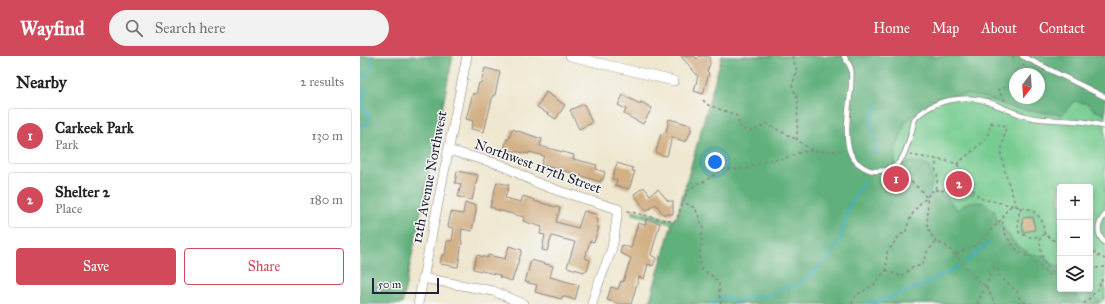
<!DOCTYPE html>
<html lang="en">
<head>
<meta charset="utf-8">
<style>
  body { margin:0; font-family:"IM FELL Great Primer",serif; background:#f2f2f2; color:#222 }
  .controls { position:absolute; right:12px; bottom:12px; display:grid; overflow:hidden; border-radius:4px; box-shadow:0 2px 6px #0003 }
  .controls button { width:36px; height:36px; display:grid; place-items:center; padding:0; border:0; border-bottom:1px solid #e0e0e0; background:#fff; color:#222; font:20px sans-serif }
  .compass { position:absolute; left:649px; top:12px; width:36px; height:36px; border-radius:50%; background:#fff; box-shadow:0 2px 6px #0003; rotate:197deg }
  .scale { position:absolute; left:12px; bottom:10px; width:67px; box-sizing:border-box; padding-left:4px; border:2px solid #22223b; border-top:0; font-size:11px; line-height:14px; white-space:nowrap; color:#22223b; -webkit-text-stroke:3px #f6f6f2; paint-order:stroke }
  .you { position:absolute; left:355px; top:106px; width:14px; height:14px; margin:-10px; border:3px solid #fff; border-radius:50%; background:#1a73e8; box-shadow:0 0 0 6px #1a73e833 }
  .badge { display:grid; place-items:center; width:26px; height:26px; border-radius:50%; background:#d1495b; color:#fff; font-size:13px; font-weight:700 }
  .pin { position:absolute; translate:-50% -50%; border:2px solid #fff; box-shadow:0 1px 4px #0006 }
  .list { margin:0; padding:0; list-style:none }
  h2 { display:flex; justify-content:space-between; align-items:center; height:52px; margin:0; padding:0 16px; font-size:17px }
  h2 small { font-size:13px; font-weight:400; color:#767676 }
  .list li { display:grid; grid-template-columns:26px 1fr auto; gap:12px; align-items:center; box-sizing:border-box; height:56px; margin:0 8px 8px; padding:0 8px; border:1px solid #e0e0e0; border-radius:4px }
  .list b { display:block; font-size:15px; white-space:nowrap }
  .list p { margin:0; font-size:13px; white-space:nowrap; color:#767676 }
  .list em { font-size:13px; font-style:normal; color:#767676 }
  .actions { display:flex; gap:8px; padding:12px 16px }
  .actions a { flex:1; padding:9px 0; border:1px solid #d1495b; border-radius:4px; text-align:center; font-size:14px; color:#d1495b }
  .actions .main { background:#d1495b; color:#fff }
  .icon { flex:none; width:22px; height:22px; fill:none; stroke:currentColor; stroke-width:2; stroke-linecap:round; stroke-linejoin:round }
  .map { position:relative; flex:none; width:745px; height:248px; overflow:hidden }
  header { display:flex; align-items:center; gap:24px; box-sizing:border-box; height:56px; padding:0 20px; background:#d1495b; color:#fff }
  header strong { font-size:19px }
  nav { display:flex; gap:22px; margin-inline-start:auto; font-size:14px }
  .search { width:280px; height:36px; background:#f2f2f2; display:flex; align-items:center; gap:10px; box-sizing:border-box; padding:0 14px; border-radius:22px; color:#767676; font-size:15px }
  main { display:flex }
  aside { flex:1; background:#fff }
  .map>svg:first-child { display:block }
</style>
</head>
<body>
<header>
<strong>Wayfind</strong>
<div class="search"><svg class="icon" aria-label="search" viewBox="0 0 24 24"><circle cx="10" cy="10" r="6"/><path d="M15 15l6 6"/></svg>Search here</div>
<nav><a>Home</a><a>Map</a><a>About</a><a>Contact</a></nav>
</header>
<main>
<aside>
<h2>Nearby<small>2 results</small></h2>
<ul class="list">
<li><span class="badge">1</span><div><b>Carkeek Park</b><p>Park</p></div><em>130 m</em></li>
<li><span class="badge">2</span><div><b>Shelter 2</b><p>Place</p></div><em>180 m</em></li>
</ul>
<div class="actions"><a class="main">Save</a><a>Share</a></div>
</aside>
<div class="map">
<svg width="745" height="248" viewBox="0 0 745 248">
  <rect width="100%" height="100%" fill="#f6f6f2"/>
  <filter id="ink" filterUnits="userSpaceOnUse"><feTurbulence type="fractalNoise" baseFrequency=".025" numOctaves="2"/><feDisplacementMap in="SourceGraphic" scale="8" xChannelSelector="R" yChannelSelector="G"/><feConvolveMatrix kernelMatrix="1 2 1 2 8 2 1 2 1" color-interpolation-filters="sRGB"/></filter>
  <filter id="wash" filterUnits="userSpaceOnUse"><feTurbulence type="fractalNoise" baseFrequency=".012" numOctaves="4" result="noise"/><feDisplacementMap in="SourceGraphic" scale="16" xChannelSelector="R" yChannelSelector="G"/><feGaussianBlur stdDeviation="0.9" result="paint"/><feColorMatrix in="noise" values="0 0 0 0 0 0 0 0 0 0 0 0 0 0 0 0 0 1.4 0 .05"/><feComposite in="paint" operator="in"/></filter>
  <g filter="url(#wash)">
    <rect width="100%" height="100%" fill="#efe7cf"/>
    <!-- green -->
    <path fill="#77cc91" stroke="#4c7766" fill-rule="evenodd" d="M362,0H745V242L738,248H289L312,168L273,158V154L313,164L317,160ZM655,18H679V42H655ZM700,131H730V233H700Z"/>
    <!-- forest -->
    <g fill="#61b07b" stroke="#42695b" fill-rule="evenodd">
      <polygon points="0,0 93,0 42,248 0,248"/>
      <path d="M362,0H745V58L734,54L729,48L714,45L702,59L671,55L651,51L626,42L605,38L576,42L545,66L535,97V110L553,106L570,111L572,127L568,141L577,137L588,143L597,154L609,146L623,147L634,154L638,167L642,170L654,187L670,198L684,201L689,206L700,211V233H713L717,241L722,248L732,238L740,246L738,248H289L313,164L317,160ZM655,18H679V42H655Z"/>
    </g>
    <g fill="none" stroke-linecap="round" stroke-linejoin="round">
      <!-- stream -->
      <g stroke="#40afbc" stroke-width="2.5">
        <path d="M0,24C11,16 13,13 9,0"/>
        <polyline points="0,28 7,36 1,47 9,60 8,68 0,71"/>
        <path d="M517,48C512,62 507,71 517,84L513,96L519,98"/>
        <polyline points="606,206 629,187"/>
        <path d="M351,248C360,239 369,241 379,246L386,241H406L424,231H436L466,205L482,179L488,153L495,139L505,126"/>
        <polyline points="504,248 528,242 560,231 599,210"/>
      </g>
    </g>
    <g id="blocks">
      <!-- building -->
      <g fill="#d3b187">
        <polygon points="321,0 334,0 337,3 340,0 349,0 350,8 347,15 349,17 343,38 334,35 338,20"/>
        <polygon points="125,12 140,16 135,39 133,39 124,76 111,73 113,65 106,63 113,37 116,38 119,27 121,27"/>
        <polygon points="186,36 205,49 196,63 177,51"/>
        <polygon points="263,39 280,48 281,46 292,52 283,68 264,58 266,53 258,49"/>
        <polygon points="224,48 232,67 219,73 210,54"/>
        <polygon points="309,63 331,69 331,75 326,86 312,81 307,100 301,99 296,96 301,78 306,76"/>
        <polygon points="152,73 182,83 180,90 214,99 213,103 237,109 236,113 245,116 243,124 241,123 241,126 209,116 181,109 184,100 169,96 169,98 144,93 147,83 149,83"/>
        <polygon points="257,107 273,112 272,115 275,115 269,133 255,129 257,124 252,123"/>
        <polygon points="97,115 118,119 112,144 98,141 101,128 95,127"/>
        <polygon points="137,126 149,129 145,142 161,146 163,140 175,144 174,145 200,152 196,166 218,172 224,155 236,158 235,162 238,163 236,171 239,171 234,186 230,185 225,202 230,204 227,215 224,215 224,216 207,211 215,186 192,180 187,195 182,194 185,179 180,178 182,171 163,165 164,161 134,153 134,152 130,151"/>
        <polygon points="284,131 290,139 298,133 308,145 313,145 313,158 303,158 296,148 286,155 274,138"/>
        <polygon points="105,147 116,149 116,155 112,175 102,173 101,183 102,186 98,211 80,208 82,199 85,199 87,185 92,185 94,172 88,171 91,156 103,158"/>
        <polygon points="673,161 675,174 663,176 662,162"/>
        <polygon points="286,163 300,167 291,199 296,202 293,210 288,208 284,223 279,221 271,248 260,248 247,244 251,231 258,233 261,225 263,226 271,202 260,197 262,189 271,192 278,167 285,169"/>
        <polygon points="149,190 162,194 152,225 139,221 140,219 113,213 117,199 128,202 128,199 145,203"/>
        <polygon points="171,204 193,210 190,221 219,229 215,244 202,240 202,243 175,236 177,229 165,226"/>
      </g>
    </g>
  </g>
  <g filter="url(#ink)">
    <use href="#blocks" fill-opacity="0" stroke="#888485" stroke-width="1"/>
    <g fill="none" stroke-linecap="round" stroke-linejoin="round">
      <!-- lane casing -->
      <g stroke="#888485" stroke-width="6">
        <g id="lane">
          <path d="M484,0C486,4 490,9 491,13C492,19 491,26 491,31C489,50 482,87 493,102C498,109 508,115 516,115C543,116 546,94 552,74C553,70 553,66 555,63C559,57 567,53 572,50C586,43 610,40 625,45C642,50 655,59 674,62C699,66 721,62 745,71"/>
          <polyline points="662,0 745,41"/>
          <path d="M745,159C737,168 736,178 745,187"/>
        </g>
      </g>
      <!-- street casing -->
      <g stroke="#888485" stroke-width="10">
        <g id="street">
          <polyline points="210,0 314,25"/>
          <path d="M88,94L142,109L175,126L199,135L258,153C256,167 255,181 251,195C245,213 236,230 232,248"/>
          <polyline points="63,222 133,235 164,248"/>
          <polyline points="58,248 107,0"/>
        </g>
      </g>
      <!-- path -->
      <g stroke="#888485" stroke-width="1.5" stroke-dasharray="3 3" stroke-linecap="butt">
        <polyline points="432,0 437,15 432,29 438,44 437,84 453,95 482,95"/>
        <polyline points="652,0 656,3"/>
        <polyline points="741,0 745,2"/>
        <polyline points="662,8 672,18"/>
        <polyline points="343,44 348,49 376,59 381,73 392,75 407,68 437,84"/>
        <polyline points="645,45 638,34 655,28"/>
        <polyline points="631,67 646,70 641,98 646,119 656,150"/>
        <polyline points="550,99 587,105 597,108 606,120 615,137 622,143 669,153 677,158 683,167 683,174 685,178 700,189"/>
        <polyline points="597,108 624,85 628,78 633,60"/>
        <polyline points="536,117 540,120 548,123 563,136 567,143 568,156 567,167 570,177 576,186 586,190 595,198 618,225 626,230 635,248"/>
        <path d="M575,134C589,134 600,139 614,137"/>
        <path d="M651,150C635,163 645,182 657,194C660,197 666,199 670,202C677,207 683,213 689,219L692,216"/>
        <path d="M661,151C658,160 657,167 659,176L668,181H680"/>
        <polyline points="267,155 314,166 318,161 323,146"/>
        <path d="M685,178L680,181C680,196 683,212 697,219L700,217"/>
        <polyline points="730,190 736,198 745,203"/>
        <polyline points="596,198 616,189 643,162"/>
        <polyline points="736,212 745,211"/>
        <polyline points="526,214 542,221 551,212 562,209 567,196 576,186"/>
        <polyline points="361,248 359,238 359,227 352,220 342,214 339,202 343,171 335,152 323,146 327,136 337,127 344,126 362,113 387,113 405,105 423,103 441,96 453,95"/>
        <path d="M492,248L496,239L514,229L526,214L527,196L540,179L546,176C547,168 552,157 558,150C563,143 566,145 570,136L575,134L578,122L575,112L577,104"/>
        <polyline points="617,248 630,221 628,214 633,211 638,214 639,220 657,235 661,246"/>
        <polyline points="658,248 661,246 672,248"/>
        <polyline points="724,248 739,232 740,227 742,227 742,223 745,222"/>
      </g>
      <!-- lane -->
      <use href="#lane" stroke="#fff" stroke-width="4.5"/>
      <!-- street -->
      <use href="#street" stroke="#fff" stroke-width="9"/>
    </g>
  </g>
  <g text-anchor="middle" stroke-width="3" stroke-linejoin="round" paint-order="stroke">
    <!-- street labels -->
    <g font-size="14" fill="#22223b" stroke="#f6f6f2">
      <text transform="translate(178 110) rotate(20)" y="5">Northwest 117th Street</text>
      <text transform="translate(69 121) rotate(-79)" y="5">12th Avenue Northwest</text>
    </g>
  </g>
</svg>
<div class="controls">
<button>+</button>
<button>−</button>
<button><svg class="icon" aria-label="layers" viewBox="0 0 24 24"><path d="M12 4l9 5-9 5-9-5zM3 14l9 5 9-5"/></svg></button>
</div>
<svg class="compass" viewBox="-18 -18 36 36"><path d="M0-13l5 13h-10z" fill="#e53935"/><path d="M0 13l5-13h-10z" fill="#767676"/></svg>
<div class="scale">50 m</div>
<div class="you"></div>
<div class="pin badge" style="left:536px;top:123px">1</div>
<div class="pin badge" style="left:599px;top:128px">2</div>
</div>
</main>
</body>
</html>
